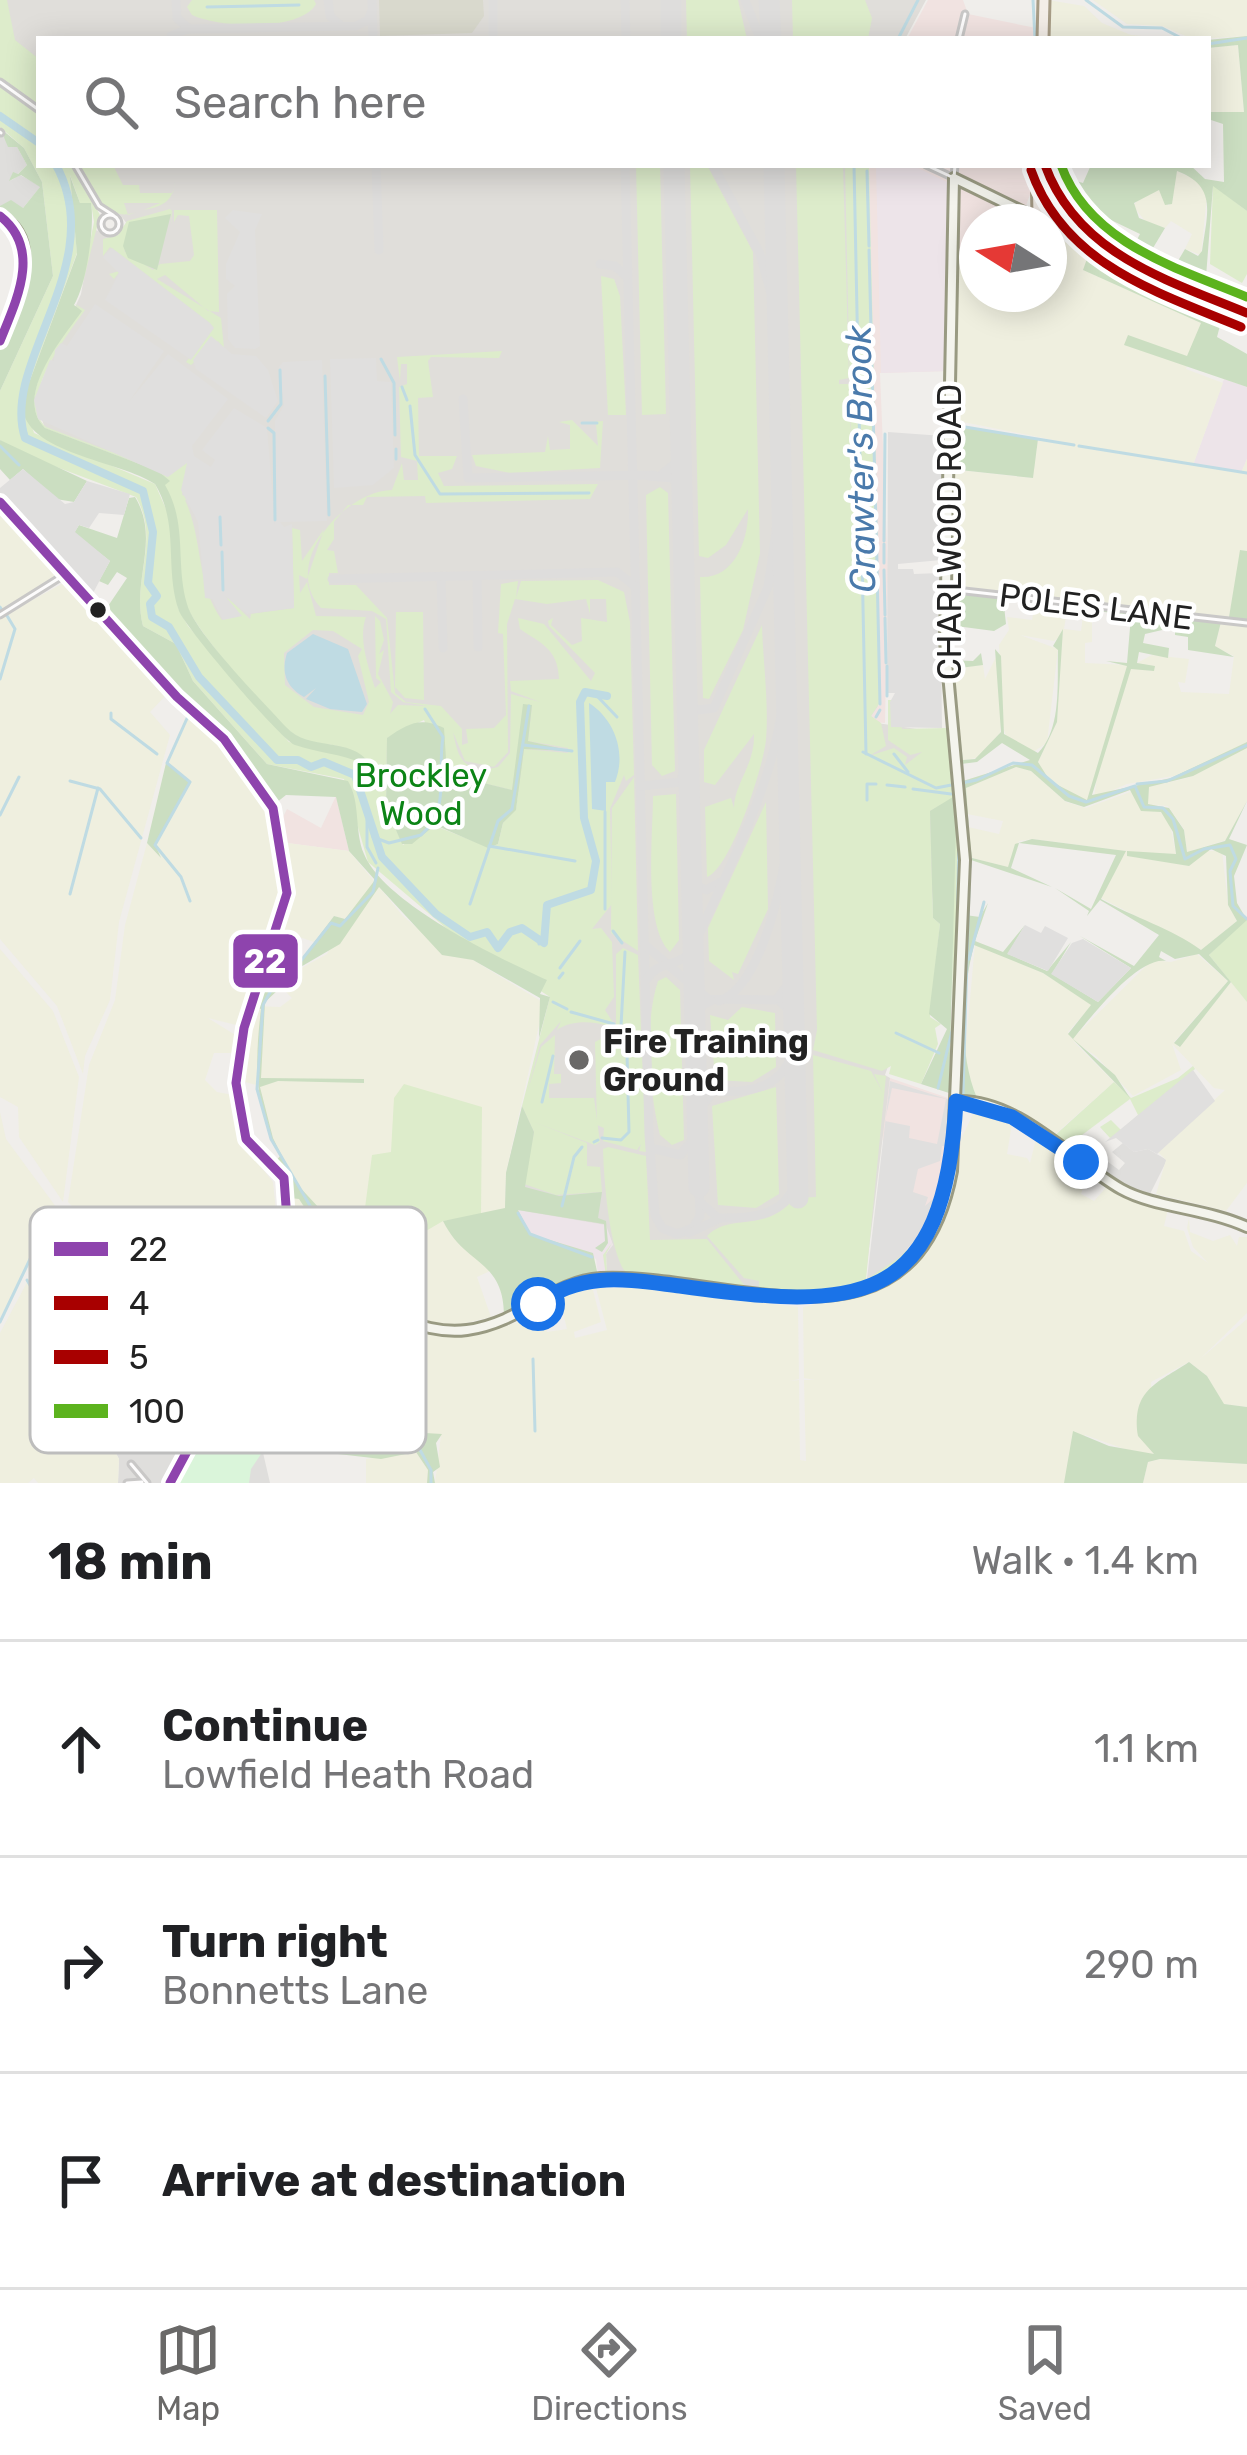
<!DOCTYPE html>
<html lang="en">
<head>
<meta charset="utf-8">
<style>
  body { margin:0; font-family:Rubik,sans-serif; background:#f6f6f6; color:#202124 }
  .compass { position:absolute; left:959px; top:204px; width:108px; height:108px; border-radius:50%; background:#fff; box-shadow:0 6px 30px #0003; rotate:281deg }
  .stop { position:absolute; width:36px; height:36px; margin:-27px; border:9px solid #1a73e8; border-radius:50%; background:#fff }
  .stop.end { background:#1a73e8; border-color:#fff; box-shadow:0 3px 12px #0008 }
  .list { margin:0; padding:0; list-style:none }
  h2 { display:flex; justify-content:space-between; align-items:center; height:156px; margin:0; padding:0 48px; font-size:51px }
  h2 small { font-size:39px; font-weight:400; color:#757577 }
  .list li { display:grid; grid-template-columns:78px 1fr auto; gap:36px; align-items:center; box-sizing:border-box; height:216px; padding:0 48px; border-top:3px solid #e0e0e0 }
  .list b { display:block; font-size:45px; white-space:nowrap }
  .list p { margin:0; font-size:39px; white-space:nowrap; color:#757577 }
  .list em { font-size:39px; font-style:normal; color:#757577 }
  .icon { flex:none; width:66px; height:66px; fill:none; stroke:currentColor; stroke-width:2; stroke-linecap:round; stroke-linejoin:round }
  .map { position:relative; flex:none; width:1247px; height:1483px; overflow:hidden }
  .search { position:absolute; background:#fff; box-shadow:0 6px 30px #0003; left:36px; right:36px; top:36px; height:132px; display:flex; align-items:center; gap:30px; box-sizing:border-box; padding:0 42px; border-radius:0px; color:#757577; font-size:45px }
  .sheet { height:804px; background:#fff }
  nav { display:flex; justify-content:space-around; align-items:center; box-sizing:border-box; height:168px; border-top:3px solid #e0e0e0; background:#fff; font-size:33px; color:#757577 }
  nav a { display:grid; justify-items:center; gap:6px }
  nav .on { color:#6a6968 }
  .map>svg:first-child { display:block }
</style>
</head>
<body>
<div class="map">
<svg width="1247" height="1483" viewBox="0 0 1247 1483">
  <rect width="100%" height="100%" fill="#f0eeeb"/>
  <!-- residential -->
  <g fill="#dfdedc">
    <polygon points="0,134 17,147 27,165 10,181 20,175 41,186 22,209 0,206"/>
    <polygon points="1123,1143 1134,1152 1148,1149 1167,1160 1150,1194 1123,1186 1084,1161 1092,1150 1119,1170 1125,1163 1112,1152"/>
    <polygon points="271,1218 288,1225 269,1257 253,1322 312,1312 321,1345 254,1398 286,1396 287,1406 258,1431 270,1483 118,1483 119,1459 100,1422 109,1355 72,1354 29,1335 35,1295 59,1317 119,1292 114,1279 127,1274 146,1328 208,1232 238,1234"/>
  </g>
  <!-- commercial -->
  <g fill="#f1e3e1">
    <polygon points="928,0 963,0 968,14 1036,28 1036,39 907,39"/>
    <polygon points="869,165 1031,165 1036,178 1023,214 1028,222 977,222 977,262 955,253 945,268 947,371 880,373 888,571 885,723 873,722 871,715 880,703"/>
    <polygon points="336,796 349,851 287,843 282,819 287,809 321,828"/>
    <polygon points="890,1078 951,1099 946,1164 927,1226 891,1221 882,1131"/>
  </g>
  <!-- industrial -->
  <g fill="#ede4e9">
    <polygon points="876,165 918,168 949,183 947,371 881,373"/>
    <polygon points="1224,379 1247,387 1247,459 1241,473 1193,465"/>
    <polygon points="517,1210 607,1225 613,1246 606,1254 607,1274 598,1274 596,1259 529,1234"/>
  </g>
  <!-- airport -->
  <g fill="#e0deda">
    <polygon points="0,0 926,0 905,39 39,39 39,105 0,73"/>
    <polygon points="81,165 866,165 878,706 871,716 877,723 950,734 926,956 885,1075 890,1078 865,1281 832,1291 773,1292 607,1274 606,1254 613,1245 606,1225 505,1208 506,1173 550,998 519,792 447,774 441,721 389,718 386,771 331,743 311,740 228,662 158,471 45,428 34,399 81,294 93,229 119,239 128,225"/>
  </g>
  <!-- construction -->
  <polygon fill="#d9d9cd" points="379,0 483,0 484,16 472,33 380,36"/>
  <!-- farmland -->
  <g fill="#efefdf">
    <polygon points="1048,0 1084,6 1102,23 1131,35 1173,39 1047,39"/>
    <polygon points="1093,0 1247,0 1247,36 1193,39 1162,26 1127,24"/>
    <polygon points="1238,45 1244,112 1208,112 1208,48"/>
    <polygon points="1177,171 1200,182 1207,194 1201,255 1185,249 1192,234 1171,221 1165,228 1146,222 1133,206 1142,195 1159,190 1169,206"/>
    <polygon points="1049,232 1088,256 1084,270 1202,323 1186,369 1223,383 1193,465 1241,473 1247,459 1247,551 1241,550 1229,617 950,585 950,469 1032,478 1038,440 1078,445 953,420 955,253 977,262 977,294 1049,294"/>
    <polygon points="0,506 59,573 0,614"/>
    <polygon points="67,581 168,693 150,712 170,735 119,922 110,1000 85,1056 83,1074 57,1006 0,939 0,618"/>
    <polygon points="1035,603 1067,610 1064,629 1081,631 1084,608 1092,608 1092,642 1085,643 1085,663 1128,665 1100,758 1131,668 1153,671 1137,663 1152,655 1189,659 1185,683 1178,682 1181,692 1229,694 1234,656 1215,647 1221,622 1247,625 1247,742 1179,775 1127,784 1094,798 1099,761 1088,800 1071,795 1047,778 1038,762 1057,722 1062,635 1054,641 1020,635 1058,649 1047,743 1033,752 1006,736 1001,721 1000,733 977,758 963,760 952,667 983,665 985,679 996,657 1000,662 999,645 1009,630 1007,617 1032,620"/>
    <polygon points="187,714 229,753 268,813 275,838 281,900 240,1026 208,1018 237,1036 235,1053 214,1053 205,1080 217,1092 233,1095 241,1142 273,1182 277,1221 250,1224 238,1234 208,1233 146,1329 119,1255 68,1202 89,1065 115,1000 125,925 147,843 159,856 155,844 190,783 166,763"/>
    <polygon points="1247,748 1247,801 1226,840 1187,852 1184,829 1168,806 1147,804 1149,787 1188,778"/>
    <polygon points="1016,767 1031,771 1066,802 1086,808 1133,791 1139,807 1161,812 1170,824 1176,855 1163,855 1188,865 1203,851 1222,851 1228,905 1237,921 1202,950 1101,898 1125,851 1033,839 1019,841 1008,868 972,858 968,827 999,834 1003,821 967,814 966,788"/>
    <polygon points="287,843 349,851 403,916 446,952 473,960 544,1003 506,1173 505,1208 485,1264 490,1271 477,1277 491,1317 441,1329 377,1307 390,1254 432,1226 370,1179 361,1238 353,1242 359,1274 381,1266 372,1304 349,1297 346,1259 335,1256 334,1245 328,1244 320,1210 309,1213 323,1235 330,1281 308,1288 303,1309 253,1322 262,1286 286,1301 281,1293 283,1282 288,1272 294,1276 298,1251 281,1242 290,1198 300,1190 273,1138 260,1086 238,1080 242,1052 253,1006 280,1007 292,998 280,986 286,980 282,974 263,971 267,960 296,971 327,954 345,919 334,916 314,942 279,930 292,890"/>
    <polygon points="975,944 1043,973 1092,1005 1068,1032 1072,1039 1152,960 1171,962 1197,954 1228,981 1174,1042 1179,1047 1231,982 1247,1002 1247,1183 1226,1211 1156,1194 1166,1160 1158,1152 1225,1090 1214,1088 1172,1044 1181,1070 1133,1096 1096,1056 1073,1041 1114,1082 1054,1135 977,1098 964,1066"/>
    <polygon points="0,949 53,1011 79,1077 63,1202 19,1137 18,1107 0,1097"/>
    <polygon points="975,1110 1012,1124 1007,1154 1027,1158 1030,1163 1037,1135 1088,1171 1081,1194 1094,1201 1109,1184 1169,1205 1164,1226 1184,1231 1191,1251 1208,1263 1193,1247 1187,1228 1189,1218 1190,1232 1213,1241 1230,1235 1237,1246 1239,1237 1247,1237 1247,1313 1200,1359 1247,1319 1247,1407 1223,1404 1207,1376 1189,1362 1151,1382 1155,1454 1147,1457 1085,1435 1064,1483 435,1483 441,1435 408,1433 413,1445 397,1449 365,1452 347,1445 348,1403 323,1345 314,1348 322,1402 287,1402 285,1396 253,1399 274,1358 294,1347 273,1325 312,1312 316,1323 342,1310 362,1311 447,1336 487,1332 542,1314 547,1332 567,1329 559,1296 592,1286 601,1322 574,1332 575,1338 607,1330 596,1288 642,1288 798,1307 799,1379 790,1381 799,1380 800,1460 806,1461 804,1380 815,1380 804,1378 803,1307 869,1293 924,1252 950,1206 962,1137"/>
    <polygon points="0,1112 6,1139 59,1211 0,1318"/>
    <polygon points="66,1209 117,1262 123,1275 114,1279 119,1292 62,1317 36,1294 29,1335 72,1354 109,1355 116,1416 100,1423 119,1459 118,1483 38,1483 34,1478 28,1483 0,1483 0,1333"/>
    <polygon points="416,1452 428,1470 427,1483 366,1483 366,1459"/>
    <polygon points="1160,1459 1247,1464 1247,1483 1143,1483 1148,1462"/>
  </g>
  <!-- grass -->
  <g fill="#ddeccb" fill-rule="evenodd">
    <polygon points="0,0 7,0 15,40 39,59 39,108 0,79"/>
    <path d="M192,0H314L316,4C300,32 220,28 192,15L187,7Z"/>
    <polygon points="686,0 738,0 747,39 687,39"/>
    <polygon points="792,0 865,0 872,18 868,39 793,39"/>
    <path d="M0,86L39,113V165H73L100,215L81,290L94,222L91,203H80L70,175L77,253L23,399L34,433L155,484L170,518L178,608L188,626L289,742L349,754L372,769C344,732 319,754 291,732C265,712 205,640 189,611C170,576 189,527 164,485L169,481L158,471L45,428C13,396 61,339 81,311L75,304L85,310C67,335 16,401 46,427L159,470L167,477L184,461L188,464L182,495L222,509L185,500C203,538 196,585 222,620L234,610L226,596L250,619L251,614L294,608L292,528L300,530L302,561L324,529L307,579L299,575L300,593L307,582L316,616L366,617C358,638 368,666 375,688L381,682L376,678L375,616L380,621L384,640L379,654L384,650L378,674L393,702L390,714L398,705L427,706L403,702L391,692L386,619L372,611L321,608C280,564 344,491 392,490L402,463L404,480H418L417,461L401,457L399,387L407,384V364H401L400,381L397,357L502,351L499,358L431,357L428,361L433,397L418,398L419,456H457L452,469L438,473L444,486L598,484L590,499L426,503L425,496L367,497L363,505H348L334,522V539L327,550L334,551L338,573H329V585H356L387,618L395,693L406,702L441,706L462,729V745L468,743L466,729L494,728L506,715L503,634L498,633L501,584L518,581L516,598L521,581L598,580L624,592L630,622L634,775L626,781L624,775L610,809L612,904L592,929L601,928L612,942L614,997L605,1010L614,1024L603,1031L605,1025C592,1021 570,1020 557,1030L561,1021L540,1045L527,1093L541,1047L555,1035L554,1074H561V1083L549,1084V1098H594L600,1142L595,1145L534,1122L587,1143V1166L600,1167L602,1192L556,1195L524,1184L534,1132L522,1106L550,997L453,934L368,862L344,779L267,764L193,681L176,644L143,626C131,580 161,541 136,497L17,452L0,440V391L53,276L42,182L24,148L0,127ZM515,599L547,604L586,599L590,614V599H606L607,622L581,618L582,641L572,645L551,625L553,618L548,621L549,626L595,673L591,681L544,624L518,618L520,629C540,643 558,648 559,679L510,681L511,691L540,702L511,694L510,753L498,767L479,771C459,764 457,751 453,732L465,761L494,767L508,752L507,624ZM313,630L333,631L362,649L358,656L369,702L363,715L314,707L285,685L284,653ZM532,706L528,741L568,748V753L524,749L516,809L503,823L498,844L488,847L433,825L403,845L386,807L387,738L424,720L447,774L512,790L523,716Z"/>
    <path d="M77,165H113L123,185H139L140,193H173L175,181C173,202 163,206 144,210L160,203H124L128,215L137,212C104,224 91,189 77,165Z"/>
    <polygon points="636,165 660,165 666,414 642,415"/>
    <path d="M690,165H707L753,252L760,553L743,630L709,699L703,698L700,577C734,579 749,540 748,509L726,545L708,558L699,556Z"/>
    <polygon points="796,165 843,165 849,378 839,380 839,384 849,384 852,488 845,165 869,165 878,560 873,566 878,572 881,701 871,716 881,723 886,746 869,756 894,748 907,757 905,765 922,752 910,755 888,740 888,700 896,700 902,729 946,728 950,734 963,840 952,1093 953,798 930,811 933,918 940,924 930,1017 941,1024 935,1028 938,1044 921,1084 889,1074 891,1066 882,1071 813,1050 817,1030"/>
    <polygon points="1213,185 1247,211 1247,274 1242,283 1210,264"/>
    <polygon points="170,209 172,211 171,224 171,215 124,251 153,270 160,264 190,261 194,255 189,216 178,215 174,222 174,210 217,210 219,312 208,311 165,275 157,279 221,318 224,348 218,341 191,365 186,362 213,328 126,263 114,279 109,274 119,271 125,258 110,247 103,256 103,239 118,235 127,221"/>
    <polygon points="601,276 614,279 620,296 626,415 608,415"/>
    <polygon points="572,420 598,446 596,424 580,423 603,421 600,468 510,473 476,466 472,455 545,452 548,436 550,450 570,449 570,425 559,422"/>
    <polygon points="660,487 668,493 675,771 662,776 652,765 646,495"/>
    <polygon points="396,612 423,612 424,700 405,698 395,687"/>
    <path d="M762,625C763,662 769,703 766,740C763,768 731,868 707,877L705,807L731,798L734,808C734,784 755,765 754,734L715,785L704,782V750Z"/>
    <polygon points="634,777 638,951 611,933 612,808"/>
    <path d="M676,794L679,940L670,952C643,926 653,834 653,796Z"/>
    <polygon points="766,802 768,909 738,974 732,972 734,980 709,961 708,928"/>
    <polygon points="1245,919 1247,920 1247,1002 1209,955"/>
    <polygon points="623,948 638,955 646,1152 639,1151 641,1144 637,1150 603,1141 604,1128 597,1125 595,1042 616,1031 616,954"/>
    <path d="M666,977L680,990L684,1140L672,1145L660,1135C649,1092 644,1023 658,981Z"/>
    <polygon points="742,1007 775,1013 776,1067 752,1082 715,1080 710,1015 728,1020"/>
    <path d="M813,1055L871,1071L883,1093L874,1074L886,1076L866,1279L911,1247L937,1200L943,1202C874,1341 731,1290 606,1276L603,1255L612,1243L606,1254L607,1273H626C609,1251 604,1181 603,1149L608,1147L646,1156L650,1240L707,1239L745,1286L759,1288V1281L744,1278L707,1236C731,1212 765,1234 795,1198L816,1197Z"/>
    <polygon points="1193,1066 1195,1069 1119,1133 1110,1138 1100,1127 1111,1120 1121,1130 1138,1115 1130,1099 1066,1147 1052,1138 1114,1082 1131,1098 1178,1078"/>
    <polygon points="404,1084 482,1107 481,1215 443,1221 419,1235 401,1220 361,1238 372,1155 391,1152 394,1098"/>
    <polygon points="776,1087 779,1194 756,1208 718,1205 712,1106"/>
  </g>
  <!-- forest -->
  <g fill="#cbdec1">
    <path d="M1247,36V211L1213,186L1205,290L1169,276L1185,249L1198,256L1202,251C1207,214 1218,186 1177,171L1172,204L1165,205L1159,190L1134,203L1139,218L1165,228L1144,263L1104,242L1131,251L1140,234L1061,196L1050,165H1057L1059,176L1083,183L1091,165H1190L1205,179L1224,182L1223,124L1208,119V112H1244L1238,45L1208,48V40Z"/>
    <polygon points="0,128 24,148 42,182 53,276 0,391 0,347 24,281 17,226 0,218 0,206 11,200 23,208 40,187 21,175 9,181 13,172 18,174 27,165 17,147 8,147"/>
    <path d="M70,176L80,203H91C95,227 86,286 74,305L82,311C62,339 13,396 45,428L158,471L170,481L165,485C188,524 175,563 187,604C194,632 264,703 286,727C311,754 355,733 374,770C348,753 324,755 295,745C281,740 185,627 179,611C164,568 180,525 155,484C121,460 15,453 23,399L77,254Z"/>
    <polygon points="171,214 157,270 128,258 123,246 129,222"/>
    <polygon points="1049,229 1062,230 1123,272 1223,314 1217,337 1247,354 1247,387 1124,345 1128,335 1187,356 1201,323 1083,270 1088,256"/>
    <polygon points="953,425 1038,439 1033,478 950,469"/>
    <polygon points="0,440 87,481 74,502 56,499 23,469 10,480 0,469"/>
    <path d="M135,497C161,540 131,580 143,626L176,644L193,681L267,764L348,781C361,803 354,831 364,854C385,904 499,958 547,980L540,994L550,997L539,1038L540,998L473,960L442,955L379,887L340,944L292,972L334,916L345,919L375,880L349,851L336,797L286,795L276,803L233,742L104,612L127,578L117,572L108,585L99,581L110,561L74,533L79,525L117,538L129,498Z"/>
    <path d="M1240,550L1247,551V625L1221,622L1215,646L1234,657L1188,650V637L1175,635V627L1145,634L1143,643L1169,648L1168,658L1139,652L1137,663L1155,666L1154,671L1131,669L1092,795L1171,778L1247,742V748L1193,776L1149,787L1148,804L1169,808L1184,830L1187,852L1225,841L1247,801L1229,839L1247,845L1234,876L1237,903L1247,920L1209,955L1231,982L1180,1047L1174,1043L1228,981L1199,954L1175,959L1161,951L1159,957L1166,961C1138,956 1091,1017 1073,1039L1115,1075L1130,1098L1068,1034L1091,1005L1043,973L974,945C962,992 958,1053 977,1098L1024,1116L1052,1138L959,1095L965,915L980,917L988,903L975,941L1003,952L1025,925L1008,954L1047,971L1071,942L1052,974L1098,1002L1131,968L1080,936L1134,966L1159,935L1100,900L1087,916L1089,911L1055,888L1091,909L1116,855L1019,843L1011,868L1052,887L971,860L969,832L972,858L1008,867L1015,844L1032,839L1126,851L1101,899C1135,918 1171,928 1201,950L1237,921L1228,905L1226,856L1211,849L1189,866L1127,856V851L1176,854L1173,832L1161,812L1141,811L1130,790L1084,807L1065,801L1031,771L1016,767L966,788L969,829L963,781L1030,760L1002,743L977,762L961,764L950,660L973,661L981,653L983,665L952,669L963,760L975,759L1001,732L995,649L1001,656L1004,734L1038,753C1062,729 1057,682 1058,650L1053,646L1063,629L1057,722L1038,762L1050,781L1087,800L1127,666L1106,661L1127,663L1131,616L1092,610V604L1229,617Z"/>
    <polygon points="950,592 1003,597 1006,624 994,631 956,626 952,651 959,652 950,657"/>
    <path d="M523,704L532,705L528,741L572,751L524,749L516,810L503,823L498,844L488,848L435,825L412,844H402L386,807L387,738C409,723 420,717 444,728L447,774L512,790Z"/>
    <polygon points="166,763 190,782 155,844 161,858 147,843"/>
    <polygon points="953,797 956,829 949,1093 921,1084 947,1029 929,1014 940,924 933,918 930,811"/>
    <path d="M263,971L291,978L265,1002L261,1078L364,1079V1083L278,1081L260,1087L273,1138L295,1182L320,1209L340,1291L344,1283L341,1301L303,1309L307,1288L329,1280L324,1237L299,1199L290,1198L286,1177L274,1163L281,1155C253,1111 255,1060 261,1009L253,1006Z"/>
    <path d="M522,1106L534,1132L525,1187L559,1196L602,1192L598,1218L606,1221L608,1243L602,1252L595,1248L605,1241L604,1224L518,1210L530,1234L593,1253L598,1276L580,1279L507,1319L458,1329L504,1314C503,1259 465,1266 443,1221L505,1208L506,1173Z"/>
    <path d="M340,1306L361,1314L342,1310L316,1323L348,1403L347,1445C371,1453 388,1452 412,1445L408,1432L442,1434L436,1443L440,1467L433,1472L435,1483H427L428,1470L416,1452L381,1459L338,1454L342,1440L332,1432L340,1422L335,1416H318L312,1451L259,1427L287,1402H322L314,1348L321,1345L312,1312Z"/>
    <path d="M1189,1362L1207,1376L1224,1404L1247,1407V1464L1160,1459L1148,1462L1143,1483H1064L1073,1431L1109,1446L1154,1454L1138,1436C1131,1389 1158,1383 1189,1362Z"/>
  </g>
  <!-- park -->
  <polygon fill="#daf5da" points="209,1415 258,1431 263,1451 251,1469 249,1483 175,1483"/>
  <!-- parking -->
  <g fill="#e0dfde" fill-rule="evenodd">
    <polygon points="233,210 262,214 255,230 260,346 255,349 235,348 228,339 227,294 235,286 226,279 226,264 240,232 225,218"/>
    <polygon points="112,248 210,323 214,328 191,360 105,300 119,273 103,257"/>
    <polygon points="95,304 164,351 128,403 168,354 228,399 192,446 194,456 211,467 215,460 202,450 234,408 267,428 275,526 275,421 284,405 279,367 283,362 322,360 327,521 280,522 284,527 292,524 294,608 247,614 225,596 242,616 223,620 212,599 205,598 198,522 181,490 187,463 168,477 38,419 34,400 50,360 54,361 55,350 61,343 67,346"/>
    <polygon points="211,336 232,354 256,356 268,370 278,401 266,418 196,369 193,360"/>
    <polygon points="376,358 377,381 391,382 394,468 373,485 334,488 330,359"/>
    <polygon points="888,432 943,436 941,560 898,564 898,569 913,569 914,574 940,573 942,728 891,727 890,702 895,693 887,693"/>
    <polygon points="23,469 65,504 74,502 87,481 130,494 124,515 99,513 89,528 79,525 75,532 110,561 92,595 0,498 0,488"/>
    <polygon points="1025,925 1041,933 1045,926 1068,938 1048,971 1007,954"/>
    <polygon points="1083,939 1131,968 1098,1002 1051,974 1072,943"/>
    <polygon points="1193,1070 1215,1101 1157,1154 1148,1149 1134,1152 1116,1138 1105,1142"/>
    <path d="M890,1081L950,1100L947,1146H942L940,1161L918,1169L913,1192L928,1197L925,1206L933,1199L937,1202L924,1230L900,1257L867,1279ZM892,1088L946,1099L937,1144L909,1138L910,1126L885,1121Z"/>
  </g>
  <!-- water -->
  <g fill="#bfdbe3">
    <path d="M313,634L348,649L367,704L362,712L330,709L306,699L316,688L304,697C286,687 281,672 287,653Z"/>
    <path d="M589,703C614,719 627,752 615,782H606V811L592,809Z"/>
  </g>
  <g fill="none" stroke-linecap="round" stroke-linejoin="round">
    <!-- stream -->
    <g stroke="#bfdbe3" stroke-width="3">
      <polyline points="1033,0 1035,39"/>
      <polyline points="1086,0 1123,27 1162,28 1183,39"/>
      <polyline points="207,7 299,5"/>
      <polyline points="898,39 918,0"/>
      <polyline points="1208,44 1247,38"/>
      <polyline points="546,165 546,166"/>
      <polyline points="854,165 866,754"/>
      <polyline points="867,171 869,246"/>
      <polyline points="869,250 871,329"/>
      <polyline points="871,334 877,563"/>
      <polyline points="381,359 394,383 395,435"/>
      <polyline points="325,376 329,515"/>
      <polyline points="402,387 407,400"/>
      <polyline points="410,406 415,455 440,494 589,493"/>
      <polyline points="268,421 281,404 280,370"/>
      <polyline points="582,423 597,423"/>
      <polyline points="953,425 1074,445"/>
      <polyline points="268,428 274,433 275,520"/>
      <polyline points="0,446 19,465"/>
      <polyline points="1079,446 1247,473"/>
      <polyline points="396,449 396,459"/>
      <polyline points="220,517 221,545"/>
      <polyline points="884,541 885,434"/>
      <polyline points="884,544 884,563"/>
      <polyline points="222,552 223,590"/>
      <polyline points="877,568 880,704"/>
      <polyline points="884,570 885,615"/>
      <polyline points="66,581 102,619"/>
      <polyline points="0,607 2,610"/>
      <polyline points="885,618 886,663"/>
      <polyline points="887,666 887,696"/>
      <polyline points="152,675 166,692"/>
      <polyline points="0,679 15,629 6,614"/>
      <polyline points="598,697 617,717"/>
      <polyline points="111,713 111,719 157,754"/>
      <polyline points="876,717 880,710"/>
      <polyline points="524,745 572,751"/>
      <polyline points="863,752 936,788 977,780 1013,763 1032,765 1069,796 1086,802 1135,786 1144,807 1163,808 1173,819 1185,859 1204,849 1230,845 1236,859 1230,871 1233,906 1247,919"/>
      <polyline points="894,754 908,772"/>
      <polyline points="245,775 271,818"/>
      <polyline points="70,781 100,789 141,838"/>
      <polyline points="1137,784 1167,781 1247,745"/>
      <polyline points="887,785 905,787"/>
      <polyline points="913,789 951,794"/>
      <polyline points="953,789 957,809"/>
      <polyline points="867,800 867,784 876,784"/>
      <polyline points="605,812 605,909"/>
      <polyline points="0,815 19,777"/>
      <polyline points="367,820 367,847 376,863"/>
      <path d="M373,837L389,843L421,835C451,809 437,772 443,737L425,709"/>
      <polyline points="489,846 575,861"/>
      <polyline points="970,867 970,860"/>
      <polyline points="969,876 969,872"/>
      <polyline points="969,879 969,884"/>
      <polyline points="70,894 98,788"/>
      <polyline points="190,901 181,877 155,845 190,782 167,763 189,714 222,743"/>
      <polyline points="470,904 498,821 512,809 529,706"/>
      <polyline points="613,931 622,943"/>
      <polyline points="539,943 539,944"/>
      <polyline points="969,959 984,902"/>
      <polyline points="560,968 580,941"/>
      <polyline points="292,972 331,923 340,926 373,892 378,868"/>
      <polyline points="288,975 278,978 263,1005 257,1089 271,1139 326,1233 338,1299"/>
      <polyline points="559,978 563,973"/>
      <polyline points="956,1001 959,831"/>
      <polyline points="553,1002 567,1009"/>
      <polyline points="571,1012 614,1024"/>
      <polyline points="621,1026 625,952"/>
      <polyline points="896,1033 939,1053"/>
      <polyline points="938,1088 952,1031"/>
      <polyline points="963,1095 969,888"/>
      <polyline points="542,1102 553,1056"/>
      <polyline points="602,1138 621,1140 629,1132 627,1053 619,1027"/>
      <polyline points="594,1142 598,1140"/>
      <polyline points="562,1206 574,1157 582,1147"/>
      <polyline points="518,1213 530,1234 592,1257"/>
      <polyline points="27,1280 34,1292"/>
      <polyline points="339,1306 353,1342 370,1347 368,1376 411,1416 408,1428 431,1470 431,1483"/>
      <polyline points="0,1322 32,1255"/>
      <polyline points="533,1359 535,1431"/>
    </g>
    <!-- river -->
    <g stroke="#bfdbe3" stroke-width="8">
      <polyline points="0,116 39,143"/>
      <path d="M56,165C110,264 0,362 25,438L143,491L153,532L148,583L157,596L150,604L152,617L169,627L199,677L277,760H298L311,767L324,762L355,775L382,857L436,914L470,937L487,932L498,948L510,932L522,928L544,943L547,905L591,890L596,861L584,818L580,702L585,692L607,696"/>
    </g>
    <!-- taxiway -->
    <g stroke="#dedddc" stroke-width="9">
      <polyline points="176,0 177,18 189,29"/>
      <polyline points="328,0 330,16 340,25"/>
      <polyline points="372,0 373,39"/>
      <polyline points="493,0 493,39"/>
      <polyline points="625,0 626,39"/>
      <polyline points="745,0 760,39"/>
      <polyline points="171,36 187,29 356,26 368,20 373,8"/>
      <polyline points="669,39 671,27"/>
      <polyline points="376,165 379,250"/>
      <polyline points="625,165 649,1134 655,1215 662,1228 677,1234 693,1228 700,1216 699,1187"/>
      <polyline points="713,165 760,254 777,314"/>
      <polyline points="600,264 615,266 626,276"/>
      <polyline points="463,399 468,478 654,475"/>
      <polyline points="661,475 681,459"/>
      <polyline points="649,476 673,478 682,492"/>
      <polyline points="477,575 478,647"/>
      <polyline points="441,576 443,648"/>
      <polyline points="332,579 617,572 636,587"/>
      <polyline points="686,663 684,701 698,710 714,708 768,587 782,491"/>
      <polyline points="640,786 681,782 688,756"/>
      <polyline points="690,842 691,883 706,890 721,882"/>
      <polyline points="645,945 708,999 779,1000 794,1016"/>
      <path d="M647,979C658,959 681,969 693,948C732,858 783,771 785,671"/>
      <polyline points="778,998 793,978"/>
      <path d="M719,1001C764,987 787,866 789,824"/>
      <polyline points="695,1019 701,1006 711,1001"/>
      <path d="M696,1072L712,1091C751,1094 786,1088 795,1044"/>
      <polyline points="697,1113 712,1093"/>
      <polyline points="655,1149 680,1155 697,1135"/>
      <path d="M701,1203L718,1218C758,1219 795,1214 798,1166"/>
      <polyline points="689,1233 721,1218"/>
    </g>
    <!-- runway -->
    <g stroke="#dedddc" stroke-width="21">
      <polyline points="671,0 671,39"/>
      <polyline points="769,0 771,39"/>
      <polyline points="674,165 699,1187"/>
      <polyline points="774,165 798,1198"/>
    </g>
    <!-- street casing -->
    <g stroke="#c9c8c7" stroke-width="9">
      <g id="street">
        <polyline points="959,39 965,14"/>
        <polyline points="0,82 39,110"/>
        <polyline points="0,132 1,133"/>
        <polyline points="75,165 99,206 113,215"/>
        <polyline points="926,165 954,178 955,165"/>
        <circle cx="110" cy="224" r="9"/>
        <polyline points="947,589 1247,623"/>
        <polyline points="0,615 64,575"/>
        <polyline points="221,1254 213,1277 220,1285 222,1307"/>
        <polyline points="61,1326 116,1338 141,1326 196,1431"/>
        <polyline points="193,1334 182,1321 195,1291"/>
        <polyline points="174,1358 215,1315 248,1322"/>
        <polyline points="130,1423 152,1419 176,1399"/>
        <polyline points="162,1440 185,1455"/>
        <polyline points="131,1464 147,1483"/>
        <polyline points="127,1483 142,1482"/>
      </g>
    </g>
    <!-- secondary casing -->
    <g stroke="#999a82" stroke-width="14">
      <g id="secondary">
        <path d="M0,216C47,241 14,305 0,341"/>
        <polyline points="0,502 177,697 224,739 273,808 287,893 244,1028 236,1083 246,1139 284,1178 287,1220 265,1261 241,1351 170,1483"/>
        <path d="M956,1101C1018,1098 1072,1161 1121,1189C1155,1208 1206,1208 1247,1227"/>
        <path d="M248,1329C279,1324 311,1301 344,1304C387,1308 423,1336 467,1330C524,1322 551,1281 601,1278C728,1272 915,1370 952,1171L965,860L945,641L954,178L1040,220"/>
      </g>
    </g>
    <!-- primary casing -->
    <g stroke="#a79c86" stroke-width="15">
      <g id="primary">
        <polyline points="1043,39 1044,0"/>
        <polyline points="1037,165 1038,215 1043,222"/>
        <path d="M1045,165C1062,251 1176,282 1247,313"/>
        <polyline points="1049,224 1063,225 1115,262 1247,320"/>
      </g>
    </g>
    <!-- street -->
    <use href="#street" stroke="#fdfcfc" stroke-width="3"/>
    <!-- secondary -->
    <use href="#secondary" stroke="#f4f4ed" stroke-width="8"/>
    <!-- primary -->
    <use href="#primary" stroke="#f3ede7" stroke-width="9"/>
    <!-- bus-1 casing -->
    <g stroke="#fff" stroke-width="18">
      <g id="bus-1">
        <path d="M0,216C42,249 17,299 0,341"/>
        <polyline points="0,502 177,697 224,739 273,808 287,893 244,1028 236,1083 246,1139 284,1178 287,1220 265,1261 241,1351 170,1483"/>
      </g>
    </g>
    <!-- bus-2 casing -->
    <g stroke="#fff" stroke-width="18">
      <path id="bus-2" d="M1045,165C1077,254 1167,280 1247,313"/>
    </g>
    <!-- bus-3 casing -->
    <g stroke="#fff" stroke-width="18">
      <path id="bus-3" d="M1031,170C1064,264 1156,292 1241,327"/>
    </g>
    <!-- bus-4 casing -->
    <g stroke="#fff" stroke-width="18">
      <path id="bus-4" d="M1061,165C1089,243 1177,268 1247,297"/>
    </g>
    <!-- bus-1 -->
    <use href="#bus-1" stroke="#8e44ad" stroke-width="9"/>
    <!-- bus-2 -->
    <use href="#bus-2" stroke="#a80000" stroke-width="9"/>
    <!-- bus-3 -->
    <use href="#bus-3" stroke="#a80000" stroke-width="9"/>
    <!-- bus-4 -->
    <use href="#bus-4" stroke="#5cb31e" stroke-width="9"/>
  </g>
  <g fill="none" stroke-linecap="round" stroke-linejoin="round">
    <!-- route -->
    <path stroke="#1a73e8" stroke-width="15" d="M538,1304C582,1270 629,1280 680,1286C858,1311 945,1309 956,1101L1012,1117L1081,1162"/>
  </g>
  <!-- markers -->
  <circle fill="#222" stroke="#fff" stroke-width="4.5" cx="98" cy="610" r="10"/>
  <circle fill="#6a6968" stroke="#fff" stroke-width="4.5" cx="579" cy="1060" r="12"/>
  <g text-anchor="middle" stroke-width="9" stroke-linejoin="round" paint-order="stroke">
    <!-- street labels -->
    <g font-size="33" fill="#222" stroke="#fff">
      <text transform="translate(949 532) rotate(-90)" y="12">CHARLWOOD ROAD</text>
      <text transform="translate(1096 606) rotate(7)" y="12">POLES LANE</text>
    </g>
    <!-- park labels -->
    <g font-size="33" fill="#0c8416" stroke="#fff">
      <text x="421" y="787">Brockley<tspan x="421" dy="38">Wood</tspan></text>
    </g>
    <!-- poi labels -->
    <g font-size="33" font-weight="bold" fill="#222" stroke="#fff" text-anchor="start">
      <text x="603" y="1053">Fire Training<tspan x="603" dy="38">Ground</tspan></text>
    </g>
    <!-- water labels -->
    <g font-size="36" font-style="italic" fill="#4a7aab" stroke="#fff">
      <text transform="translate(860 459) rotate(-91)" y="13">Crawter's Brook</text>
    </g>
  </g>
  <!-- legend -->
  <rect x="30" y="1207" width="396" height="246" rx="18" fill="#fff" stroke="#bdbdbd" stroke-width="3"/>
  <rect x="54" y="1242" width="54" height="14" fill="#8e44ad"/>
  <rect x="54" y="1296" width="54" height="14" fill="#a80000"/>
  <rect x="54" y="1350" width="54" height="14" fill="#a80000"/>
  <rect x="54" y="1404" width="54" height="14" fill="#5cb31e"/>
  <g font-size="33" fill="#222">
    <text x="129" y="1261">22</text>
    <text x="129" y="1315">4</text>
    <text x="129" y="1369">5</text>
    <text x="129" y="1423">100</text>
  </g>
  <rect stroke="#fff" stroke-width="4.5" x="231" y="932" width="69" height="58" rx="12" fill="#8e44ad"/>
  <g font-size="33" text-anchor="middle" font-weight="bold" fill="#fff">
    <text x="265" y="973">22</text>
  </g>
</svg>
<svg class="compass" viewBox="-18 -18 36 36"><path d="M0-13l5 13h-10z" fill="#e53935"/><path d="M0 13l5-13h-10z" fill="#757577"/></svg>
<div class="stop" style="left:538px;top:1304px"></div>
<div class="stop end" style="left:1081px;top:1162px"></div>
<div class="search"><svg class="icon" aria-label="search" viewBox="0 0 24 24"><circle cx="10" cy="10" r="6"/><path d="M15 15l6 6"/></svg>Search here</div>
</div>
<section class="sheet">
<h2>18 min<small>Walk · 1.4 km</small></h2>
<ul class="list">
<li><svg class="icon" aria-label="ahead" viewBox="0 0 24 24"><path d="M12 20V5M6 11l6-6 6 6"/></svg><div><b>Continue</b><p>Lowfield Heath Road</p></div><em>1.1 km</em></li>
<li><svg class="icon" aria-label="right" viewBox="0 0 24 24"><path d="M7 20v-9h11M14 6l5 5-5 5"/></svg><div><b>Turn right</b><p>Bonnetts Lane</p></div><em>290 m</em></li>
<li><svg class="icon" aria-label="arrive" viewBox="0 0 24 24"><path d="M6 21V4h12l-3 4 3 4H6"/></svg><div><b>Arrive at destination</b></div></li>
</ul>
</section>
<nav>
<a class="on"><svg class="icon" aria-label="map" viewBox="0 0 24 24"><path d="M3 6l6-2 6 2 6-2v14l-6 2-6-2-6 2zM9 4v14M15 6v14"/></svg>Map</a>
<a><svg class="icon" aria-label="directions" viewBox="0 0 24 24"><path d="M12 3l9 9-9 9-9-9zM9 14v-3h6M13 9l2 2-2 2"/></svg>Directions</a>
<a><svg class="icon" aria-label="saved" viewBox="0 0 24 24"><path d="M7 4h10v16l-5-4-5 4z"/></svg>Saved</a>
</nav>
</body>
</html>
